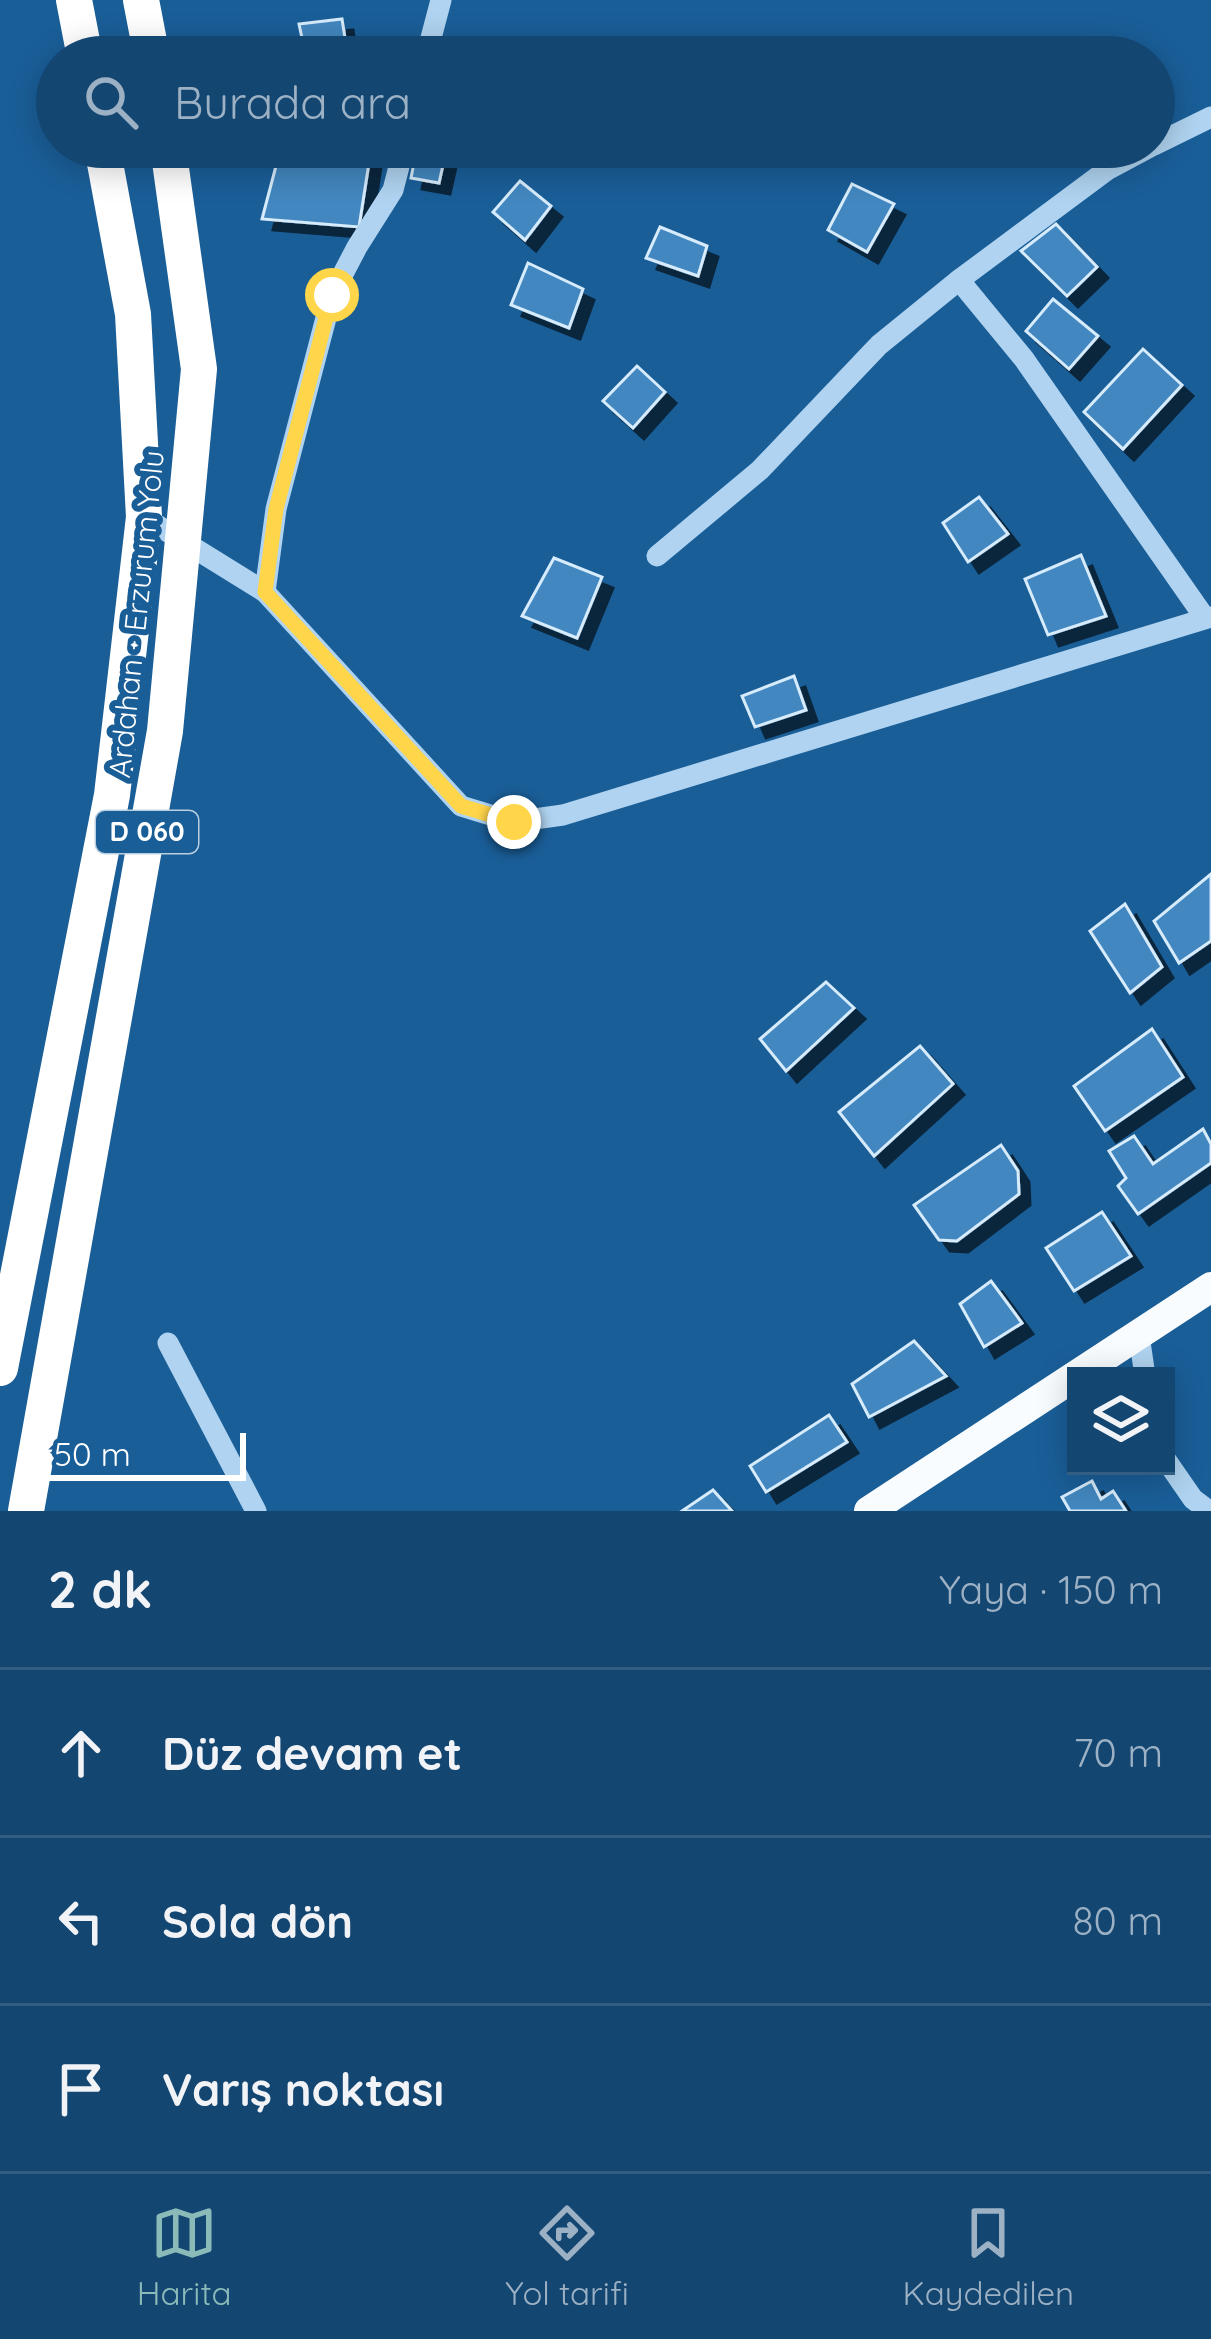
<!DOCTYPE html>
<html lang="tr">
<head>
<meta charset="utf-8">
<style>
  body { margin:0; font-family:Quicksand,sans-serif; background:#1d4d77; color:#f1f3f6 }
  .controls { position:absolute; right:36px; bottom:36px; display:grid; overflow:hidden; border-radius:0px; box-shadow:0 6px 30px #0003 }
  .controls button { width:108px; height:108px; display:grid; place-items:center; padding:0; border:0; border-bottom:3px solid #335e84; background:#144672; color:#f1f3f6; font:60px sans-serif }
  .scale { position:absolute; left:36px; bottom:30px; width:210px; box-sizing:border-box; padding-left:12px; border:6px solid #fff; border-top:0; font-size:33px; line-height:42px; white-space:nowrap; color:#fff; -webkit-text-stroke:9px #1a5e98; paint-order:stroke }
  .stop { position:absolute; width:36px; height:36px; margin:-27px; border:9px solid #ffd54a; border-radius:50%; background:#fff }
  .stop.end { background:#ffd54a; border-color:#fff; box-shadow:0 3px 12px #0008 }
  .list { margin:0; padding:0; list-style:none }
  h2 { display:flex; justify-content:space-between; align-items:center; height:156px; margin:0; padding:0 48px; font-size:51px }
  h2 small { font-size:39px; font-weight:400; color:#9db1c4 }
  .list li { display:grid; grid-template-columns:78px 1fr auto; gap:36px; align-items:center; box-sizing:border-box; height:168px; padding:0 48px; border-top:3px solid #335e84 }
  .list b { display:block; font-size:45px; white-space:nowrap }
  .list em { font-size:39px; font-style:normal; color:#9db1c4 }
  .icon { flex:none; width:66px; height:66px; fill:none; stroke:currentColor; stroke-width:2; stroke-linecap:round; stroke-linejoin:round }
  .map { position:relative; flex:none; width:1211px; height:1511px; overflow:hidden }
  .search { position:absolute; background:#144672; box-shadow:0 6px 30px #0003; left:36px; right:36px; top:36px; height:132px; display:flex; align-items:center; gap:30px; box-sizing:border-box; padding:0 42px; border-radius:66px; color:#9db1c4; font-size:45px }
  .sheet { height:660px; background:#144672 }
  nav { display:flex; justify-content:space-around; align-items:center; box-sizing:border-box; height:168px; border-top:3px solid #335e84; background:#144672; font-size:33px; color:#9db1c4 }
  nav a { display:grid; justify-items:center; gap:6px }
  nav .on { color:#8bbbb9 }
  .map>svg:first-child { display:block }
</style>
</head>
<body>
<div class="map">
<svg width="1211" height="1511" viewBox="0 0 1211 1511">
  <defs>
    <filter id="shadow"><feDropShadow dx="11" dy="11" stdDeviation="0" flood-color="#0009"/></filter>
  </defs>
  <rect width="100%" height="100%" fill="#1a5e98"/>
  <!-- building -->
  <g fill="#4387bf" stroke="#d6ebfb" stroke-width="3" filter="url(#shadow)">
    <polygon points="342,19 348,57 306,57 299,24"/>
    <polygon points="281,147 360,147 371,150 359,227 262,219"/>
    <polygon points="417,147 447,147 439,183 411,178"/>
    <polygon points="520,181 551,206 525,240 493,212"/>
    <polygon points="852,184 894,204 867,252 828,230"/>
    <polygon points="1056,224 1097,267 1067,296 1021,251"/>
    <polygon points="660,227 707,246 698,276 646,258"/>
    <polygon points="528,263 583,289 569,328 511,305"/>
    <polygon points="1053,299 1098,336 1069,369 1026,331"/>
    <polygon points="1143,349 1182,385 1123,449 1084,412"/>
    <polygon points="637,366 665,392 633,428 603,401"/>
    <polygon points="979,497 1008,534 968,562 943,523"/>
    <polygon points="1081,555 1106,616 1048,635 1025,579"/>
    <polygon points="554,558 602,577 577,638 522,616"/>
    <polygon points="794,676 806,710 755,727 742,696"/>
    <polygon points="1211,874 1211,941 1179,963 1154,921"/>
    <polygon points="1125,904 1162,967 1130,993 1090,931"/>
    <polygon points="826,982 854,1008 786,1071 760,1039"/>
    <polygon points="1152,1029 1183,1077 1105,1131 1074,1086"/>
    <polygon points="920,1046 953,1084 874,1156 839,1112"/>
    <polygon points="1203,1129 1211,1144 1211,1163 1138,1214 1118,1186 1126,1178 1109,1151 1134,1136 1153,1164"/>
    <polygon points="1001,1145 1018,1171 1019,1194 957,1241 939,1240 914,1205"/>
    <polygon points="1102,1212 1131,1256 1074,1291 1046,1248"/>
    <polygon points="991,1281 1022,1323 984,1347 960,1304"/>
    <polygon points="914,1341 946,1376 869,1417 852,1384"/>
    <polygon points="829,1415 847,1442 766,1492 750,1466"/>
    <polygon points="1092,1481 1101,1499 1113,1491 1126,1511 1070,1511 1062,1497"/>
    <polygon points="713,1490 732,1511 682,1511"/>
  </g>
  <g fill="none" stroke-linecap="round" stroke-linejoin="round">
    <!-- minor -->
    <g stroke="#afd3f0" stroke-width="21">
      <polyline points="426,57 441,0"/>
      <polyline points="1154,145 1211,117"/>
      <polyline points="959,280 1024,359 1205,618"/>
      <polyline points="144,517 265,592 461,806 513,822 563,815 1211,617"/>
      <polyline points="657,556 760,470 879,345 959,280 1107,170 1150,147"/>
      <polyline points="265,592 276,509 332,295 357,247 393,190 404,147"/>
      <polyline points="1139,1335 1145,1376"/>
      <polyline points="168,1343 256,1511"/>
      <polyline points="1166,1460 1193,1499 1209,1511"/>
    </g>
    <!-- major -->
    <polyline stroke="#f8fcff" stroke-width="30" points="869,1511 1211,1287"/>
    <!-- highway -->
    <g stroke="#fff" stroke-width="36">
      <polyline points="74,0 85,57"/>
      <polyline points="141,0 152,57"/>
      <polyline points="0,1368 112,795 144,517 133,314 102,147"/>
      <polyline points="26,1511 165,731 199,369 168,147"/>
    </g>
  </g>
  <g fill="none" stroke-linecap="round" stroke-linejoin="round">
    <!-- route -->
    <polyline stroke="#ffd54a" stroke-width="15" points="332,295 276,509 265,592 461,806 514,822"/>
  </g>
  <g text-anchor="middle" stroke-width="12" stroke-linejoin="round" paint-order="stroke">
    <!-- shield labels -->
    <rect fill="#1a5e98" stroke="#bacfe0" stroke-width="3" x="96" y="811" width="102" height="42" rx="9"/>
    <g font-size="27" font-weight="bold" fill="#fff">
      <text x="147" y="841">D 060</text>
    </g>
    <!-- street labels -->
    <g font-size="30" fill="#fff" stroke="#1a5e98">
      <text transform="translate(137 614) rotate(-84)" y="10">Ardahan - Erzurum Yolu</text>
    </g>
  </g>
</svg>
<div class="controls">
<button><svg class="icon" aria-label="layers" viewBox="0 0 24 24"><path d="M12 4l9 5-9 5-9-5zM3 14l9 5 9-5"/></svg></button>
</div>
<div class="scale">50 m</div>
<div class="stop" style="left:332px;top:295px"></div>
<div class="stop end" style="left:514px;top:822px"></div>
<div class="search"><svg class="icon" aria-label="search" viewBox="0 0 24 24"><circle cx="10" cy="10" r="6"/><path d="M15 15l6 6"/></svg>Burada ara</div>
</div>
<section class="sheet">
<h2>2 dk<small>Yaya · 150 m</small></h2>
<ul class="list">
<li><svg class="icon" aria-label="ahead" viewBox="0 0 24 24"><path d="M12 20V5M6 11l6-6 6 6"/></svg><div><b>Düz devam et</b></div><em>70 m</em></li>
<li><svg class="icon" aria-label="left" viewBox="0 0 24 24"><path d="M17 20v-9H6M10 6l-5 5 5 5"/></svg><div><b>Sola dön</b></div><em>80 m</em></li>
<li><svg class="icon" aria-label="arrive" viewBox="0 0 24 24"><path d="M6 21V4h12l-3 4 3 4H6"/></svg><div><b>Varış noktası</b></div></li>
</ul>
</section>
<nav>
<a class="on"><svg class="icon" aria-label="map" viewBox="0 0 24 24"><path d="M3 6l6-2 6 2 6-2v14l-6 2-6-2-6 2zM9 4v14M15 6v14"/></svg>Harita</a>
<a><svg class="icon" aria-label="directions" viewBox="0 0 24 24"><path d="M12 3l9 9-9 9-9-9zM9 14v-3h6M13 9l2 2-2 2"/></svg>Yol tarifi</a>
<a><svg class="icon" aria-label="saved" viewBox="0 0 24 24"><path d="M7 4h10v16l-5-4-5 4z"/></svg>Kaydedilen</a>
</nav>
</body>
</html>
